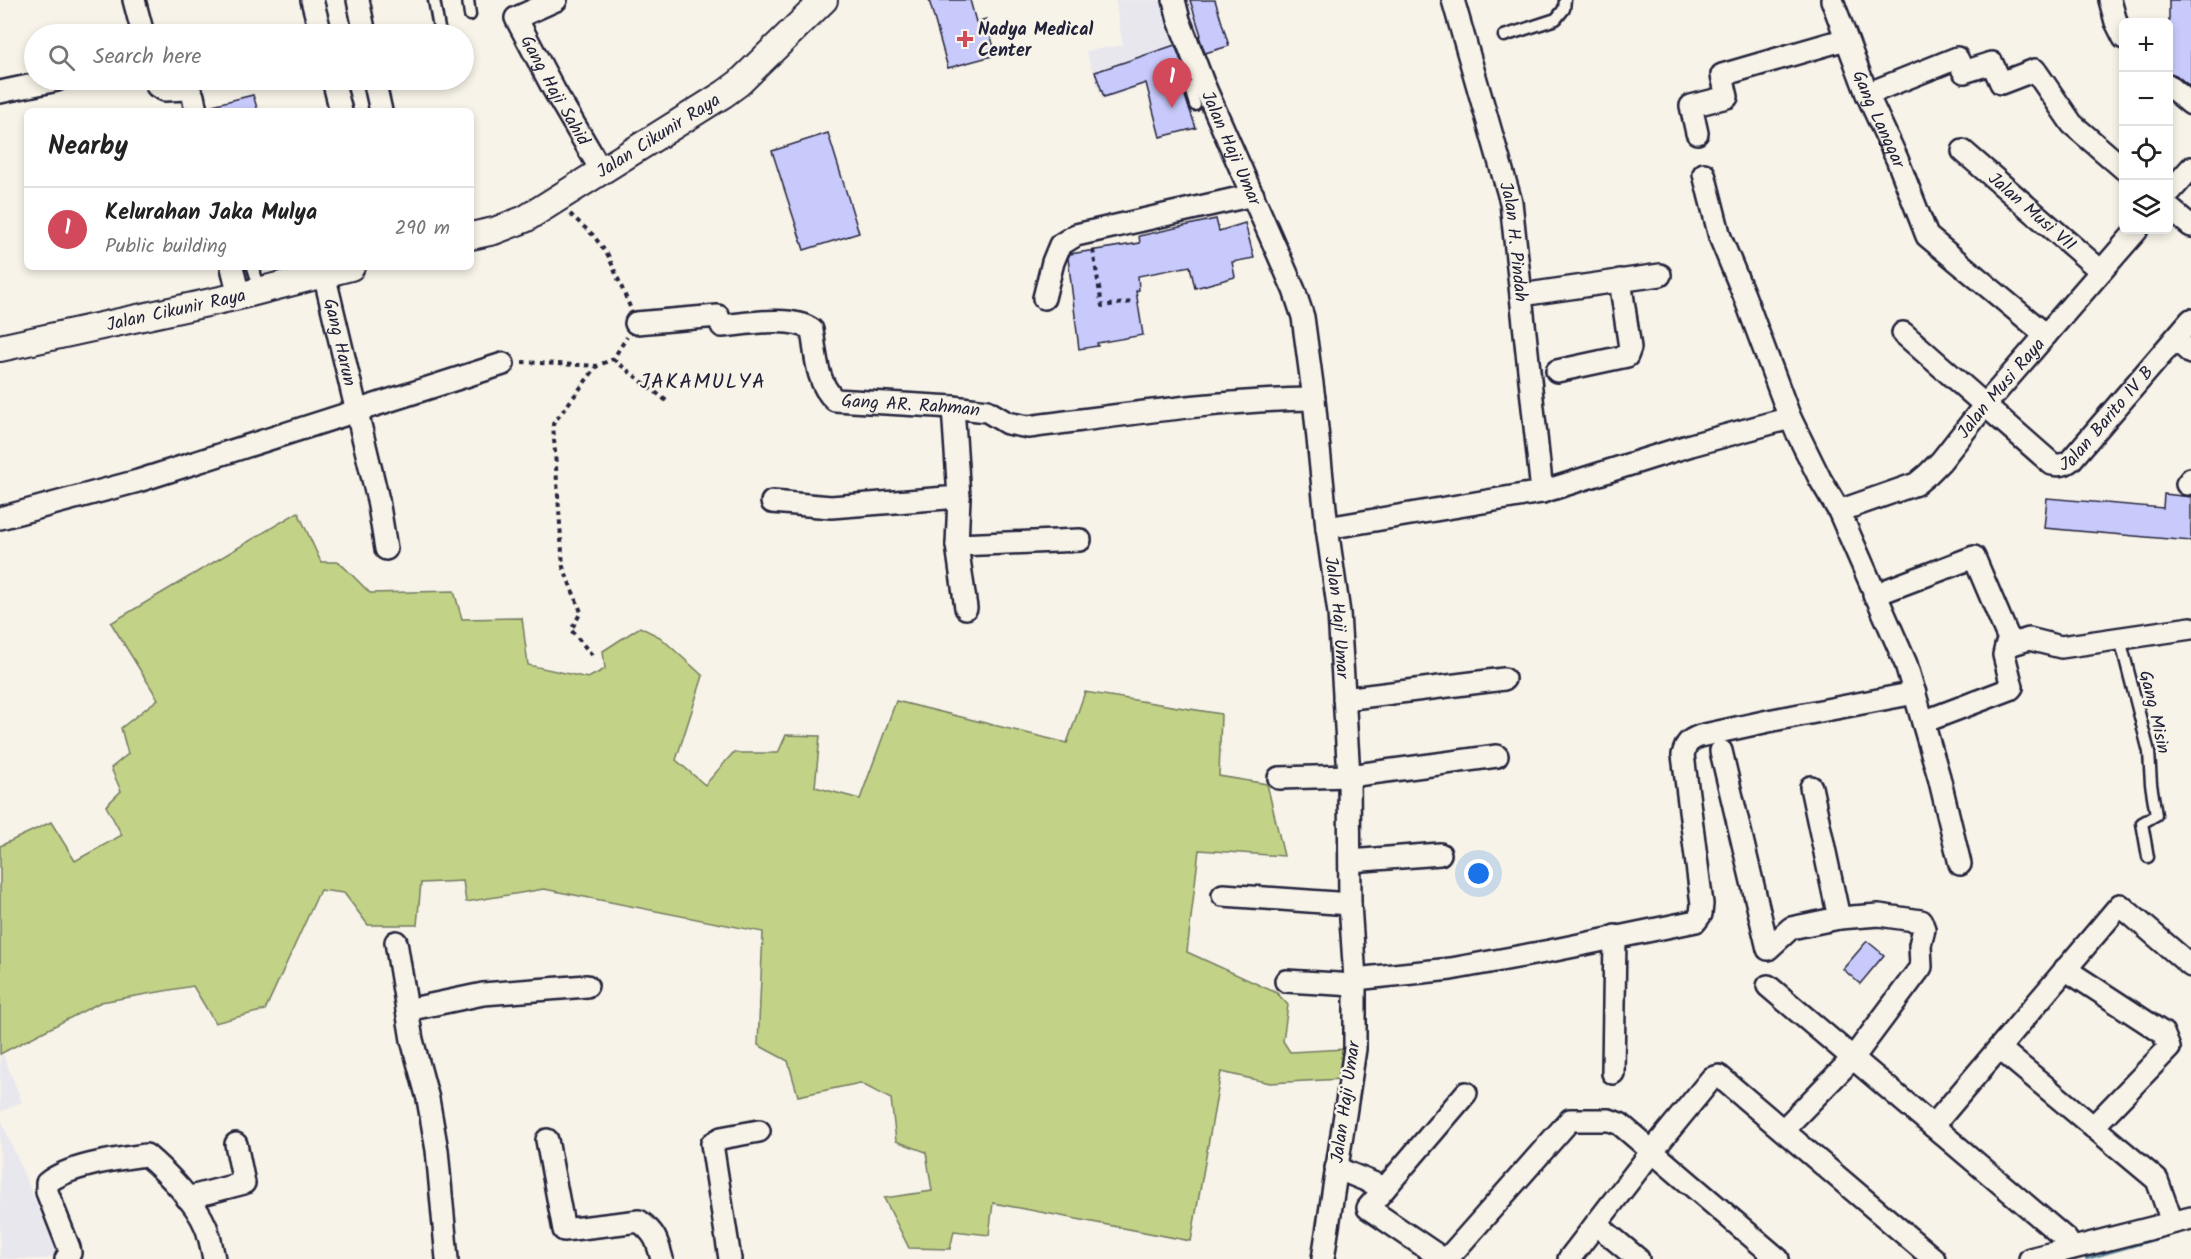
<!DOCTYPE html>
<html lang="en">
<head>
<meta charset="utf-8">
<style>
  body { margin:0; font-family:Kalam,sans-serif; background:#f6f6f6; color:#222 }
  .controls { position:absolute; right:18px; top:18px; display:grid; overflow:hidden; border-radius:9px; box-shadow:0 3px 9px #0003 }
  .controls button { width:54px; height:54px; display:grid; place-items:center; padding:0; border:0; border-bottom:2px solid #e0e0e0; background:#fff; color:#222; font:30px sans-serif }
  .you { position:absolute; left:1479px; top:874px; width:21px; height:21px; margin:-15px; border:4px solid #fff; border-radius:50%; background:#1a73e8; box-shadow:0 0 0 9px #1a73e833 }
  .badge { display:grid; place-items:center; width:39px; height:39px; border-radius:50%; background:#d1495b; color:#fff; font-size:20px; font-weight:700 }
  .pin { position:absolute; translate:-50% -50px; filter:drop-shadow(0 2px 3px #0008) }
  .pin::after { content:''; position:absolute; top:32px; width:21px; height:18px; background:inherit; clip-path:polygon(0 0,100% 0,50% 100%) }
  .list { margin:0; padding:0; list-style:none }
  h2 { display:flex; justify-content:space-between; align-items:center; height:78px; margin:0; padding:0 24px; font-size:26px }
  h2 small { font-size:20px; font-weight:400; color:#767676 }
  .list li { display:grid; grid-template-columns:39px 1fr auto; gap:18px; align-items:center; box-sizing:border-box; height:84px; padding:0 24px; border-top:2px solid #e0e0e0 }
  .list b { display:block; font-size:22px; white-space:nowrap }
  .list p { margin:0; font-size:20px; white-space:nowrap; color:#767676 }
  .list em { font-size:20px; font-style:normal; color:#767676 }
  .icon { flex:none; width:33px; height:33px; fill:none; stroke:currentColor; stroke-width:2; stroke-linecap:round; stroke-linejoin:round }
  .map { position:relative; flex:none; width:2191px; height:1259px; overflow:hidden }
  .search { position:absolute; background:#fff; box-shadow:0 3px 9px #0003; left:24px; top:24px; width:450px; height:66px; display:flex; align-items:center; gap:15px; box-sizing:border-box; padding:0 21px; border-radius:33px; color:#767676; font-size:22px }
  .panel { position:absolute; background:#fff; box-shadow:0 3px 9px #0003; left:24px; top:108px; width:450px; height:162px; border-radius:9px }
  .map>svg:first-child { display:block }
</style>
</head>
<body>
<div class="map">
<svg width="2191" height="1259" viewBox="0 0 2191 1259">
  <rect width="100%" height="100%" fill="#f7f3e8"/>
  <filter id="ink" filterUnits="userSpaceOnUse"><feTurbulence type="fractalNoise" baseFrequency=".0167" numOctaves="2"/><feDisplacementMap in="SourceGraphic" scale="12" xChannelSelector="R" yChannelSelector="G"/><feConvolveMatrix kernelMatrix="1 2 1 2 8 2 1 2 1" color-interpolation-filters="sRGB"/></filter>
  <g filter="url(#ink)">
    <!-- built -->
    <g fill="#e9e7ee">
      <polygon points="1115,0 1216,0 1230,46 1187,59 1188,70 1102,100 1086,51 1123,45"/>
      <polygon points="2,1052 22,1102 0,1112 0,1053"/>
      <polygon points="0,1117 58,1255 47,1259 0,1259"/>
    </g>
    <!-- green -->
    <polygon fill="#c2d286" stroke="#727a60" stroke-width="1.5" points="298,512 321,562 339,562 370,593 454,591 462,619 522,618 528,665 588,678 605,669 603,651 640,627 660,637 703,676 676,760 705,785 733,753 778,753 786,735 820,736 815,787 860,799 896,701 1067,743 1085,692 1221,714 1219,776 1267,784 1284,856 1199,850 1187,952 1277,993 1288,1005 1283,1041 1290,1052 1345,1049 1341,1079 1270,1083 1221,1072 1191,1241 993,1203 989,1235 954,1231 950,1249 909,1248 884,1198 932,1191 926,1152 896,1141 891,1099 860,1083 798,1096 788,1061 758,1045 763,932 544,889 466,902 463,881 421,883 417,925 368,925 344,893 320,890 265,1010 215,1023 193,986 101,1002 0,1054 0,846 51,822 75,861 122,835 106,806 121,791 111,768 128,754 121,728 158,699 111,623"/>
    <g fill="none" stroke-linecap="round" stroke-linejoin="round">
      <!-- stream -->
      <polyline stroke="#6393a2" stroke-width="6" points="2087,1257 2168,1234"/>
    </g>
    <!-- building -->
    <g fill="#c8cafc" stroke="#22223b" stroke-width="1.5">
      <polygon points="929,0 970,0 976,22 986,19 996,55 948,68"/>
      <polygon points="1190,0 1215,0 1229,46 1205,53 1199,36 1201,35"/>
      <polygon points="2169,0 2191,0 2191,87 2176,75 2169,73"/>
      <polygon points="1175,45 1184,69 1181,70 1184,83 1183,90 1196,128 1160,137 1146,83 1104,97 1095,72"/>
      <polygon points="253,95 258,111 212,111 212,105"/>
      <polygon points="828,133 859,233 804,250 772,151"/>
      <polygon points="1216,219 1219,231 1245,223 1254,258 1232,262 1235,277 1195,288 1190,266 1138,276 1139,290 1136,291 1143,335 1097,343 1098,346 1079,349 1068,258 1070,254 1140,243 1139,236"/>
      <polygon points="2164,494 2191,497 2191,541 2044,528 2047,498 2163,508"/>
      <polygon points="1867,941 1884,955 1860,984 1843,969"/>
    </g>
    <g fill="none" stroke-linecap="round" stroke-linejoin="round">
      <!-- service casing -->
      <g stroke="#22223b" stroke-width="15">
        <g id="service">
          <polyline points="434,0 440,34"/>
          <polyline points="468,0 470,15"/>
          <polyline points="1504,36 1556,19 1564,9 1565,0"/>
          <polyline points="1195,105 1190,88 1203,83"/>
          <polyline points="253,267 260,290"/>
          <polyline points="2120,639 2149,752 2151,784 2156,815 2142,823 2148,857"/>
        </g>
      </g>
      <!-- minor casing -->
      <g stroke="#22223b" stroke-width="26">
        <g id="minor">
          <polyline points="134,0 143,34"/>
          <polyline points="312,0 321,34"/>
          <polyline points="358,0 365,34"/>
          <path id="s1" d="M556,0L516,18L554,90L601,170"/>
          <path id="s2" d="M1174,0L1179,20L1203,83L1294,290L1303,317L1314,399L1327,528L1339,613L1349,776L1350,904L1355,979V1049L1323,1259"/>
          <path id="s3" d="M1453,0L1511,202L1542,492"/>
          <path id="s4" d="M1832,0L1867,94L1897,159L1927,236L2046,335"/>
          <polyline points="2110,0 2116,22 2124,38"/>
          <polyline points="155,80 157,86 165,90 188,89 193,96 196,111"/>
          <polyline points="333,80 341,111"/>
          <polyline points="374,80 381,111"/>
          <polyline points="2168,85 2191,104"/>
          <polyline points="0,92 57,80"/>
          <polyline points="1867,94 1957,58 1964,72 1992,63 2001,83 2035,70 2072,124 2124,169"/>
          <polyline points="1697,133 1691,106 1727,97 1722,75 1846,39"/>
          <path id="s5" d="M1963,151L2101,271"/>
          <polyline points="1704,174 1720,237 1744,295 1790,418 1820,479 1839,511 1906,664 1939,777 1960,864"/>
          <polyline points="2168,194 2191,168"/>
          <polyline points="2168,207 2191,226"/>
          <polyline points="232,267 239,296"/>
          <path id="s6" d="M324,274L378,500L386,549"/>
          <polyline points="1521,295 1660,275"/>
          <polyline points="1044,298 1053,262 1060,245 1076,235 1253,195"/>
          <path id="s7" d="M636,323L718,316L722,326C746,324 793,315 812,330C816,354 816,383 835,400L953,407L987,411L1007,423L1028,427C1123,415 1218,400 1314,399"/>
          <path id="s8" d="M1903,333L2052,464C2060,466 2065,465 2071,460L2191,320"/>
          <polyline points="2175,339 2191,353"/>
          <polyline points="1557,371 1627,356 1630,348 1620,280"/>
          <polyline points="2187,484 2191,479"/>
          <polyline points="959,497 957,545 966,608"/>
          <polyline points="772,502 831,507 959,497 953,407"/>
          <path id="s9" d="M1839,511L1916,484L1928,474L1941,461L1985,405L2137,230"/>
          <polyline points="0,518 138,481 503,364"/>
          <polyline points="1327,528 1542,492 1691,445 1790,418"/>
          <polyline points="957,545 1080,540"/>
          <polyline points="1874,595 1974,557 2011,644"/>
          <polyline points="1344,699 1504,679"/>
          <polyline points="1923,722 2010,689 2012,687 2004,655 2006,646 2029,639 2061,647 2191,628"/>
          <polyline points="1721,751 1768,949 1791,928 1839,918 1879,915 1921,921 1924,929 1920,945 1921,967 1853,1058 1783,1130"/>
          <polyline points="1279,778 1349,776 1497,756"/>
          <polyline points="1811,787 1839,918"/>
          <polyline points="1350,861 1440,854"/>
          <polyline points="1223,895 1350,904"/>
          <polyline points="396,942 412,1040 428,1099 437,1150 447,1259"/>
          <polyline points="2065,969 2163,1033 2169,1048 2093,1127"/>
          <path d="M1355,979L1451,969L1550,951L1696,921L1701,914L1702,904L1683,755C1686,743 1689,740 1700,736L1773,720L1915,693"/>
          <polyline points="1286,981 1355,985"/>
          <polyline points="1768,986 2066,1239 2072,1248"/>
          <polyline points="407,1010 483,994 587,986"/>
          <polyline points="1999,1048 2157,1180 2172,1222"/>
          <polyline points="1613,1073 1615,936"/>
          <polyline points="1933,1126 2120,905 2191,966"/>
          <path d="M547,1140L564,1230L639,1221C655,1233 657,1240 662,1259"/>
          <polyline points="1336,1168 1385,1188"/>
          <polyline points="187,1198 244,1183 236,1144"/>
          <polyline points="1596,1224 1638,1259"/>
          <path d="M66,1259L70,1253L69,1248L47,1192V1183C69,1165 118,1159 146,1155C166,1172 196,1202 206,1227C210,1237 212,1249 214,1259"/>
          <polyline points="730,1259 712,1144 721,1138 759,1131"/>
          <polyline points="1443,1259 1368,1208 1466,1093"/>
          <polyline points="1447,1259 1570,1120 1609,1120 1620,1124 1778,1259"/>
          <polyline points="1569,1259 1653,1150 1712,1078 1719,1076 1934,1259"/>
          <polyline points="2030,1259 2191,1218"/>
        </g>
      </g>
      <!-- tertiary casing -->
      <g stroke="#22223b" stroke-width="30">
        <g id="tertiary">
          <path id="s10" d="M471,236L494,231L525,219L724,94L739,83L824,0"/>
          <path id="s11" d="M0,348L239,296L351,267"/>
        </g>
      </g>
      <!-- path -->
      <g stroke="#22223b" stroke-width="4" stroke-dasharray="4.5 4.5" stroke-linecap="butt">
        <polyline points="570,214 593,235 608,255 630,307"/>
        <polyline points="1093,250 1102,306 1132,302"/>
        <polyline points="613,359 668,402"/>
        <polyline points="522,362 597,366 613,359 627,337"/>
        <polyline points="592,655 571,630 581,612 563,567 553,424 597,366"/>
      </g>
      <!-- service -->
      <use href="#service" stroke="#f7f3e8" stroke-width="10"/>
      <!-- minor -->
      <use href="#minor" stroke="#f7f3e8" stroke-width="21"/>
      <!-- tertiary -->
      <use href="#tertiary" stroke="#f7f3e8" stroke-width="26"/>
    </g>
  </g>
  <!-- markers -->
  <path fill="#d1495b" stroke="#f7f3e8" stroke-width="2" d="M962 30h6v6h6v6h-6v6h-6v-6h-6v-6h6z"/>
  <g text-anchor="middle" stroke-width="5" stroke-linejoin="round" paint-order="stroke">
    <!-- poi labels -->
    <g font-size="18" font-weight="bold" fill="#22223b" stroke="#f7f3e8" text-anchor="start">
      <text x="978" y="35">Nadya Medical<tspan x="978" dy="21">Center</tspan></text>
    </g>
    <!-- street labels -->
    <g font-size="18" fill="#22223b" stroke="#f7f3e8">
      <text dy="6" stroke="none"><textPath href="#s1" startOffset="126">Gang Haji Sahid</textPath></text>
      <text dy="6" stroke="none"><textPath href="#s4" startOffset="128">Gang Langgar</textPath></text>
      <text dy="6" stroke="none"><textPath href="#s10" startOffset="214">Jalan Cikunir Raya</textPath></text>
      <text dy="6" stroke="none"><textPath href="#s2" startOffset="159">Jalan Haji Umar</textPath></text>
      <text dy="6" stroke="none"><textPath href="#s5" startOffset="92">Jalan Musi VII</textPath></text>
      <text dy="6" stroke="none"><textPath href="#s3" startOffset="250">Jalan H. Pindah</textPath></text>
      <text dy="6" stroke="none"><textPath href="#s11" startOffset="180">Jalan Cikunir Raya</textPath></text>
      <text dy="6" stroke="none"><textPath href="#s6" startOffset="70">Gang Harun</textPath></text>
      <text dy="6" stroke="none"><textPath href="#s9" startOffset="210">Jalan Musi Raya</textPath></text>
      <text dy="6" stroke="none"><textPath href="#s7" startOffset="336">Gang AR. Rahman</textPath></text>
      <text dy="6" stroke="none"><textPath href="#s8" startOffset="273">Jalan Barito IV B</textPath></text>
      <text dy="6" stroke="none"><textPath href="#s2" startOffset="645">Jalan Haji Umar</textPath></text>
      <text transform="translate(2155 712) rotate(77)" y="6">Gang Misin</text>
      <text transform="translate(1345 1102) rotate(-82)" y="6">Jalan Haji Umar</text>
    </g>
    <!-- quarter labels -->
    <g font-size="21" letter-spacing="1.5" fill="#22223b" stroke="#f7f3e8">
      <text x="703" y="388">JAKAMULYA</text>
    </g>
  </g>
</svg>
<div class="controls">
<button>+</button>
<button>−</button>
<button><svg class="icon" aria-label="locate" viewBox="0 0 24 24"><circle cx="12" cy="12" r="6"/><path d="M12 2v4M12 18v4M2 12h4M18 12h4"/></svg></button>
<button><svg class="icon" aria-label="layers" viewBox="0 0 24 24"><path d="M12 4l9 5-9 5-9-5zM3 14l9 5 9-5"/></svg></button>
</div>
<div class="you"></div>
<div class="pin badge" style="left:1172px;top:108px">1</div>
<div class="search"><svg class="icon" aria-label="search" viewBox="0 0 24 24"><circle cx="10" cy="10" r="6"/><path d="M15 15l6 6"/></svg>Search here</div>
<section class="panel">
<h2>Nearby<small></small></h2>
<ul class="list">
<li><span class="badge">1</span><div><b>Kelurahan Jaka Mulya</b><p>Public building</p></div><em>290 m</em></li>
</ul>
</section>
</div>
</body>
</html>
